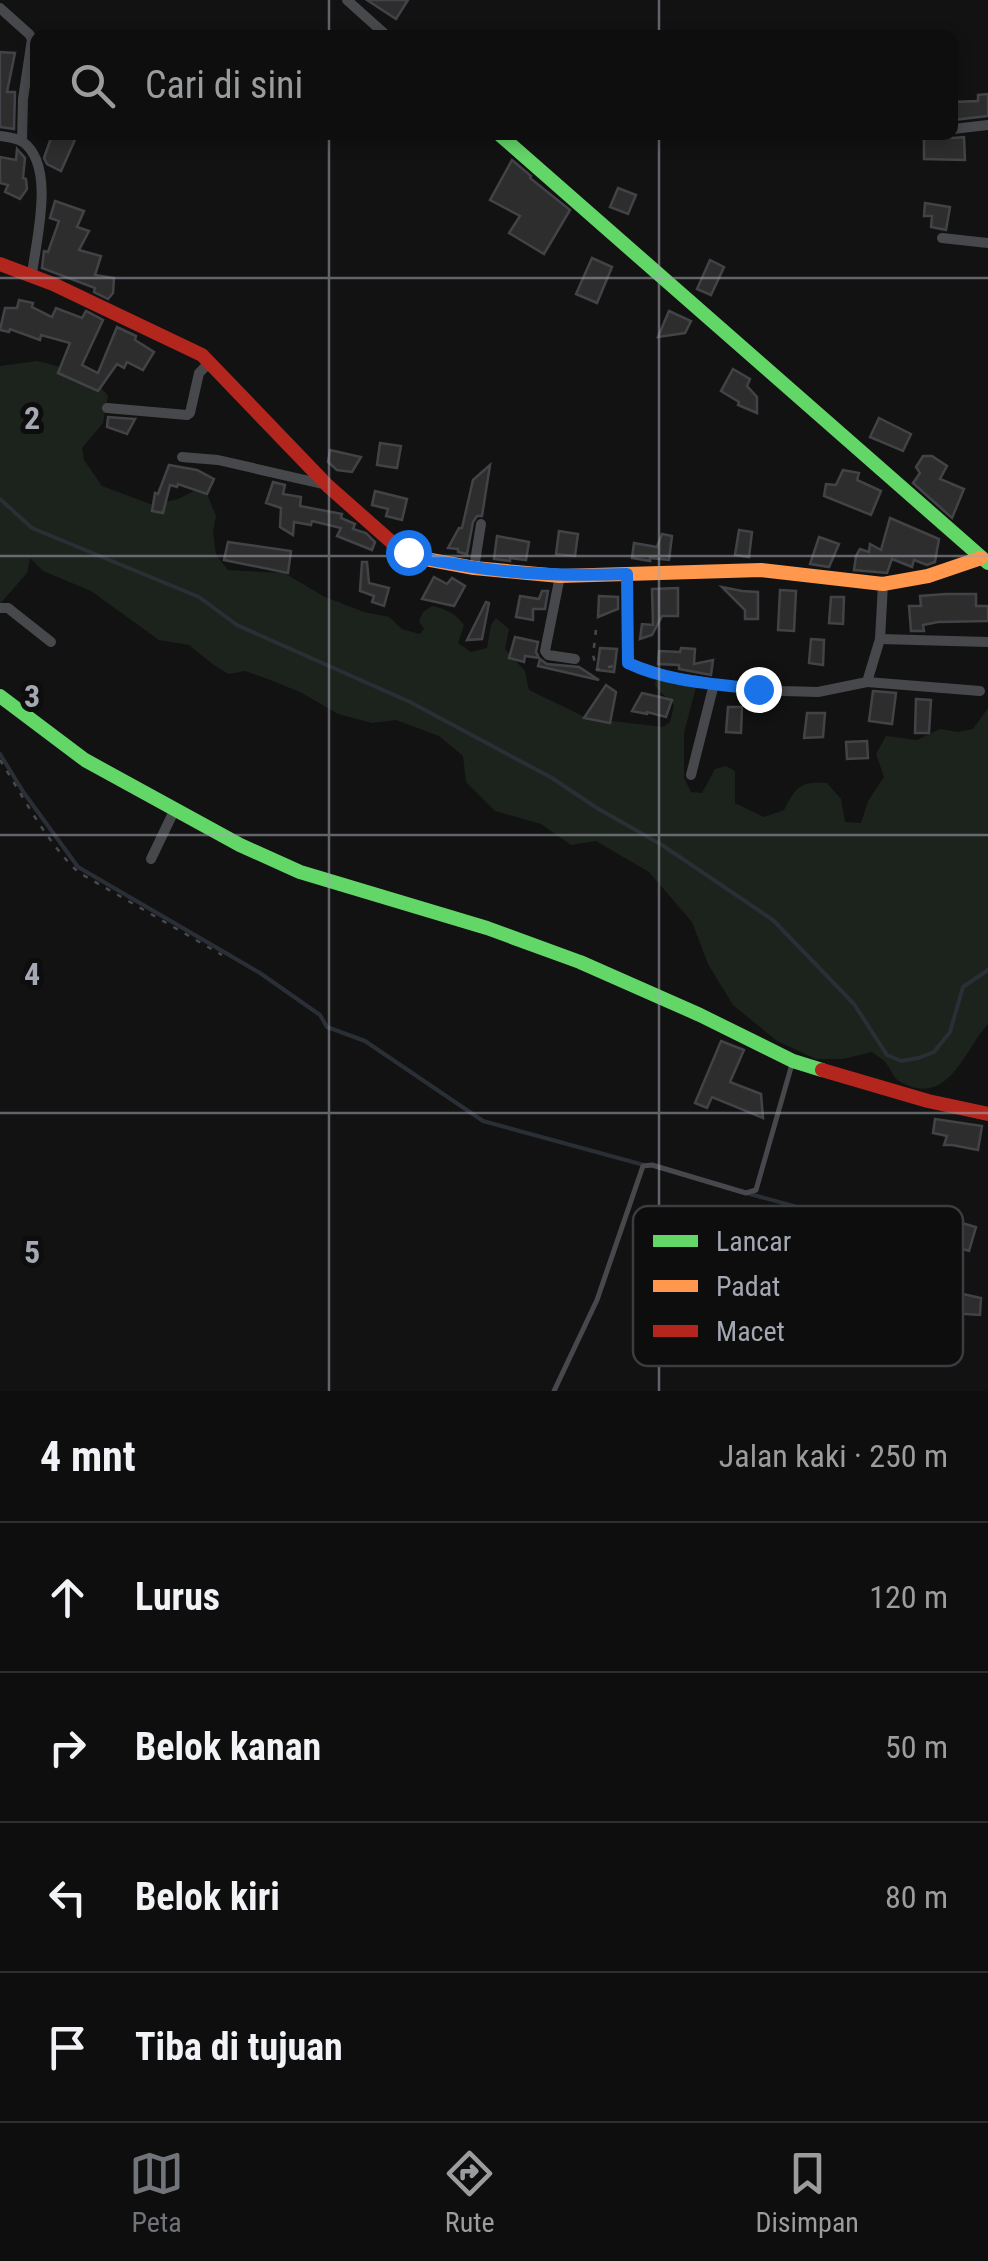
<!DOCTYPE html>
<html lang="id">
<head>
<meta charset="utf-8">
<style>
  body { margin:0; font-family:"Roboto Condensed",sans-serif; background:#1c1c1c; color:#f1f3f6 }
  .stop { position:absolute; width:30px; height:30px; margin:-22px; border:8px solid #1a73e8; border-radius:50%; background:#fff }
  .stop.end { background:#1a73e8; border-color:#fff; box-shadow:0 2px 10px #0008 }
  .list { margin:0; padding:0; list-style:none }
  h2 { display:flex; justify-content:space-between; align-items:center; height:130px; margin:0; padding:0 40px; font-size:42px }
  h2 small { font-size:32px; font-weight:400; color:#9b9c9e }
  .list li { display:grid; grid-template-columns:65px 1fr auto; gap:30px; align-items:center; box-sizing:border-box; height:150px; padding:0 40px; border-top:2px solid #2e2e2e }
  .list b { display:block; font-size:38px; white-space:nowrap }
  .list em { font-size:32px; font-style:normal; color:#9b9c9e }
  .icon { flex:none; width:55px; height:55px; fill:none; stroke:currentColor; stroke-width:2; stroke-linecap:round; stroke-linejoin:round }
  .map { position:relative; flex:none; width:988px; height:1391px; overflow:hidden }
  .search { position:absolute; background:#0e0e0e; box-shadow:0 5px 15px #0003; left:30px; right:30px; top:30px; height:110px; display:flex; align-items:center; gap:25px; box-sizing:border-box; padding:0 35px; border-radius:15px; color:#9b9c9e; font-size:38px }
  .sheet { height:730px; background:#0e0e0e }
  nav { display:flex; justify-content:space-around; align-items:center; box-sizing:border-box; height:140px; border-top:2px solid #2e2e2e; background:#0e0e0e; font-size:28px; color:#9b9c9e }
  nav a { display:grid; justify-items:center; gap:5px }
  nav .on { color:#71747b }
  .map>svg:first-child { display:block }
</style>
</head>
<body>
<div class="map">
<svg width="988" height="1391" viewBox="0 0 988 1391">
  <rect width="100%" height="100%" fill="#121213"/>
  <!-- green -->
  <path fill="#1c231d" d="M37,361C60,366 95,376 108,396L103,423L82,448L84,460L102,486L153,505L178,499L196,490L207,494L216,516L213,532L216,555L228,570L284,573L325,597L364,612L389,617L402,629L420,634L424,629L419,621L423,612L432,606C446,609 455,613 464,625L458,643L471,652L487,648L491,625L496,618L509,629L505,649L525,671L529,690L587,718L663,727L670,722L674,705L655,686L656,680H686L696,687L684,733V778L691,792L702,793L715,769L726,766L735,771V803L764,817L784,810C796,787 800,781 827,783L841,799L845,822L861,823L868,801L884,777L876,754L886,736L917,740L940,729L958,732L973,729L988,708V1024C964,1050 948,1110 899,1081C892,1077 891,1068 885,1062C885,1061 873,1053 872,1052L843,1059H816L777,1041L733,1005L708,964L692,922L649,872L596,841L571,845L541,824L495,811L466,782L463,756L439,736L396,720L372,723L338,714L302,693L268,679L245,671L229,674L215,666L189,645L159,640L91,591L43,571L30,558L27,573L0,604V366Z"/>
  <g fill="none" stroke-linecap="round" stroke-linejoin="round">
    <!-- stream -->
    <g stroke="#292f35" stroke-width="4">
      <polyline points="0,499 32,528 199,597 237,625 410,702 552,778 597,808 662,845 773,920 854,1004 887,1055 901,1061 918,1058 934,1052 950,1032 963,987 988,970"/>
      <polyline points="0,754 24,793 78,867 260,973 320,1015 327,1027 365,1041 483,1121 644,1165"/>
      <polyline points="750,1194 881,1230"/>
    </g>
  </g>
  <!-- building -->
  <g fill="#2d2d2e" stroke="#424346" stroke-width="2.5">
    <polygon points="367,0 408,0 396,19"/>
    <polygon points="0,52 15,53 7,92 15,92 14,129 0,127"/>
    <polygon points="988,94 988,116 953,120 953,102 978,101 978,95"/>
    <polygon points="52,135 77,135 61,171 47,164 44,158"/>
    <polygon points="946,135 953,138 964,137 965,160 924,159 924,136"/>
    <polygon points="17,149 25,158 23,178 26,179 27,189 20,199 5,192 8,185 0,183 0,157 16,160"/>
    <polygon points="512,160 531,176 530,178 570,210 544,254 509,233 520,216 490,200"/>
    <polygon points="618,188 636,195 628,214 610,207"/>
    <polygon points="55,201 84,211 77,227 89,231 79,250 101,256 95,275 114,278 113,293 108,299 94,292 95,288 42,268 44,251 48,252 59,221 50,218"/>
    <polygon points="925,203 950,207 946,230 931,227 932,216 924,216"/>
    <polygon points="592,258 612,267 597,303 576,294"/>
    <polygon points="710,260 724,267 711,295 697,289"/>
    <polygon points="19,300 33,303 32,307 52,317 56,308 82,318 86,311 103,320 82,365 98,373 117,327 136,336 135,340 154,352 143,370 127,362 124,368 117,364 98,391 58,373 70,343 41,335 40,340 10,329 9,332 0,330 5,308 17,308"/>
    <polygon points="669,311 691,321 685,333 658,337"/>
    <polygon points="733,369 750,379 747,386 757,397 757,413 738,405 739,402 721,391"/>
    <polygon points="108,417 134,419 135,419 127,434 107,427"/>
    <polygon points="879,418 911,434 903,451 870,437"/>
    <polygon points="380,443 401,446 397,468 377,465"/>
    <polygon points="330,450 361,457 352,472 337,470 328,462"/>
    <polygon points="923,456 932,456 947,466 940,479 964,489 952,518 913,483 920,473 916,467"/>
    <polygon points="169,465 197,470 214,479 207,494 178,484 177,487 170,485 163,513 152,511 155,493 158,494"/>
    <polygon points="490,465 482,516 477,516 473,522 467,554 458,552 458,549 448,548 459,528 462,528 473,480"/>
    <polygon points="843,470 859,473 857,480 881,491 871,515 824,496 826,484 836,485"/>
    <polygon points="273,482 285,485 283,494 301,497 300,506 342,514 341,518 355,524 353,529 366,533 375,542 372,550 337,536 341,528 312,521 311,525 294,522 293,535 280,527 281,508 266,503"/>
    <polygon points="375,491 407,499 402,520 386,516 388,509 372,505"/>
    <polygon points="890,518 939,539 935,562 927,565 914,560 912,567 892,559 887,573 854,570 856,556 860,549 869,552 870,544 881,550"/>
    <polygon points="739,530 752,532 749,557 735,555"/>
    <polygon points="559,531 578,534 575,556 556,554"/>
    <polygon points="662,534 672,536 669,560 650,558 650,561 632,558 634,543 657,547"/>
    <polygon points="497,536 529,542 526,560 510,558 510,561 494,559"/>
    <polygon points="819,537 839,544 829,567 810,564"/>
    <polygon points="228,542 291,551 288,573 224,560"/>
    <polygon points="362,562 367,562 369,583 389,588 384,606 372,602 374,596 360,591"/>
    <polygon points="434,577 447,584 452,578 465,586 454,606 422,599"/>
    <polygon points="722,587 742,591 758,592 758,619 745,619 745,610"/>
    <polygon points="678,588 678,616 662,616 652,635 640,639 642,624 653,625 652,589"/>
    <polygon points="780,590 796,591 794,631 778,630"/>
    <polygon points="542,591 548,591 545,609 533,609 533,620 516,617 520,596 539,599"/>
    <polygon points="946,594 976,594 976,606 988,606 988,621 938,622 923,625 924,631 911,631 909,606 921,606 920,596"/>
    <polygon points="599,596 618,597 618,609 598,617"/>
    <polygon points="831,597 844,597 843,624 829,623"/>
    <polygon points="486,602 489,603 482,639 467,640"/>
    <polygon points="515,637 538,642 536,652 539,658 525,656 524,662 509,658"/>
    <polygon points="811,639 824,640 823,665 809,663"/>
    <polygon points="600,648 617,649 614,672 597,670"/>
    <polygon points="681,648 695,649 694,664 713,660 711,675 679,669 679,665 658,664 659,651 680,652"/>
    <polygon points="540,659 547,664 579,667 599,680 538,666"/>
    <polygon points="606,685 616,692 610,723 584,718"/>
    <polygon points="873,691 896,693 892,724 869,721"/>
    <polygon points="642,693 672,700 666,717 647,712 647,714 632,711"/>
    <polygon points="916,699 931,700 929,733 915,733"/>
    <polygon points="728,707 742,707 741,733 726,732"/>
    <polygon points="807,713 825,713 823,737 804,738"/>
    <polygon points="867,741 868,758 847,759 846,742"/>
    <polygon points="721,1041 744,1050 730,1082 761,1094 763,1118 712,1097 707,1108 695,1103"/>
    <polygon points="935,1119 982,1126 978,1150 952,1145 944,1145 947,1136 933,1133"/>
    <polygon points="941,1217 976,1227 969,1251 934,1240 935,1236 925,1234 930,1219 940,1220"/>
    <polygon points="922,1283 936,1284 936,1288 981,1298 980,1315 919,1311"/>
  </g>
  <g fill="none" stroke-linecap="round" stroke-linejoin="round">
    <!-- path -->
    <g stroke="#48494d" stroke-width="2.5" stroke-dasharray="5 8" stroke-linecap="butt">
      <polyline points="596,630 593,655 597,670 617,665"/>
      <path d="M0,760C24,798 45,840 78,872L222,955"/>
    </g>
    <!-- lane -->
    <polyline stroke="#47484b" stroke-width="5" points="554,1391 597,1300 643,1166 652,1165 746,1193 756,1190 792,1064"/>
    <!-- street -->
    <g stroke="#47484b" stroke-width="10">
      <polyline points="347,0 386,35"/>
      <polyline points="0,8 29,34 32,39 23,99 22,141"/>
      <polyline points="953,129 988,125"/>
      <path d="M0,136C7,137 17,138 23,142C56,166 36,240 32,274"/>
      <polyline points="942,238 988,243"/>
      <polyline points="107,408 187,415 190,413 199,373 209,363"/>
      <polyline points="182,457 218,460 327,485"/>
      <polyline points="474,568 481,524"/>
      <polyline points="627,574 628,663 667,676 714,684 783,691 818,692 867,682 880,639 883,584"/>
      <polyline points="560,576 545,651 548,655 575,659"/>
      <polyline points="0,608 8,608 51,642"/>
      <polyline points="880,639 988,642"/>
      <polyline points="867,682 980,691"/>
      <polyline points="691,775 714,684"/>
      <polyline points="151,859 174,811"/>
    </g>
    <!-- fast -->
    <g stroke="#63d668" stroke-width="14">
      <polyline points="500,135 988,563"/>
      <polyline points="0,696 85,760 240,845 300,872 487,928 580,962 700,1015 793,1061 822,1070"/>
    </g>
    <!-- slow -->
    <polyline stroke="#ff974d" stroke-width="14" points="420,558 474,568 560,576 761,570 883,584 928,576 981,558"/>
    <!-- jam -->
    <g stroke="#b3261e" stroke-width="14">
      <polyline points="0,264 53,284 202,355 328,486 396,546 420,558"/>
      <polyline points="822,1070 928,1101 988,1114"/>
    </g>
  </g>
  <g fill="none" stroke-linecap="round" stroke-linejoin="round">
    <!-- route -->
    <path stroke="#1a73e8" stroke-width="12" d="M408,552C425,560 443,562 461,565C516,575 571,576 627,574L628,663C668,682 715,684 758,689"/>
  </g>
  <!-- grid -->
  <path fill="none" stroke="#a4a8b3" stroke-width="2.5" stroke-opacity="0.55" d="M329,0V35M659,0V35M329,135V1391M659,135V1391M0,278H988M0,556H988M0,835H988M0,1113H988"/>
  <!-- legend -->
  <rect x="633" y="1206" width="330" height="160" rx="15" fill="#0d0d0e" stroke="#3a3c40" stroke-width="2.5"/>
  <rect x="653" y="1235" width="45" height="12" fill="#63d668"/>
  <rect x="653" y="1280" width="45" height="12" fill="#ff974d"/>
  <rect x="653" y="1325" width="45" height="12" fill="#b3261e"/>
  <g font-size="28" fill="#a4a8b3">
    <text x="716" y="1251">Lancar</text>
    <text x="716" y="1296">Padat</text>
    <text x="716" y="1341">Macet</text>
  </g>
  <g font-size="32" text-anchor="middle" font-weight="bold" fill="#a4a8b3" stroke="#0d0d0e" stroke-width="10" stroke-linejoin="round" paint-order="stroke">
    <text x="32" y="429">2</text>
    <text x="32" y="707">3</text>
    <text x="32" y="985">4</text>
    <text x="32" y="1263">5</text>
  </g>
</svg>
<div class="stop" style="left:408px;top:552px"></div>
<div class="stop end" style="left:758px;top:689px"></div>
<div class="search"><svg class="icon" aria-label="search" viewBox="0 0 24 24"><circle cx="10" cy="10" r="6"/><path d="M15 15l6 6"/></svg>Cari di sini</div>
</div>
<section class="sheet">
<h2>4 mnt<small>Jalan kaki · 250 m</small></h2>
<ul class="list">
<li><svg class="icon" aria-label="ahead" viewBox="0 0 24 24"><path d="M12 20V5M6 11l6-6 6 6"/></svg><div><b>Lurus</b></div><em>120 m</em></li>
<li><svg class="icon" aria-label="right" viewBox="0 0 24 24"><path d="M7 20v-9h11M14 6l5 5-5 5"/></svg><div><b>Belok kanan</b></div><em>50 m</em></li>
<li><svg class="icon" aria-label="left" viewBox="0 0 24 24"><path d="M17 20v-9H6M10 6l-5 5 5 5"/></svg><div><b>Belok kiri</b></div><em>80 m</em></li>
<li><svg class="icon" aria-label="arrive" viewBox="0 0 24 24"><path d="M6 21V4h12l-3 4 3 4H6"/></svg><div><b>Tiba di tujuan</b></div></li>
</ul>
</section>
<nav>
<a class="on"><svg class="icon" aria-label="map" viewBox="0 0 24 24"><path d="M3 6l6-2 6 2 6-2v14l-6 2-6-2-6 2zM9 4v14M15 6v14"/></svg>Peta</a>
<a><svg class="icon" aria-label="directions" viewBox="0 0 24 24"><path d="M12 3l9 9-9 9-9-9zM9 14v-3h6M13 9l2 2-2 2"/></svg>Rute</a>
<a><svg class="icon" aria-label="saved" viewBox="0 0 24 24"><path d="M7 4h10v16l-5-4-5 4z"/></svg>Disimpan</a>
</nav>
</body>
</html>
